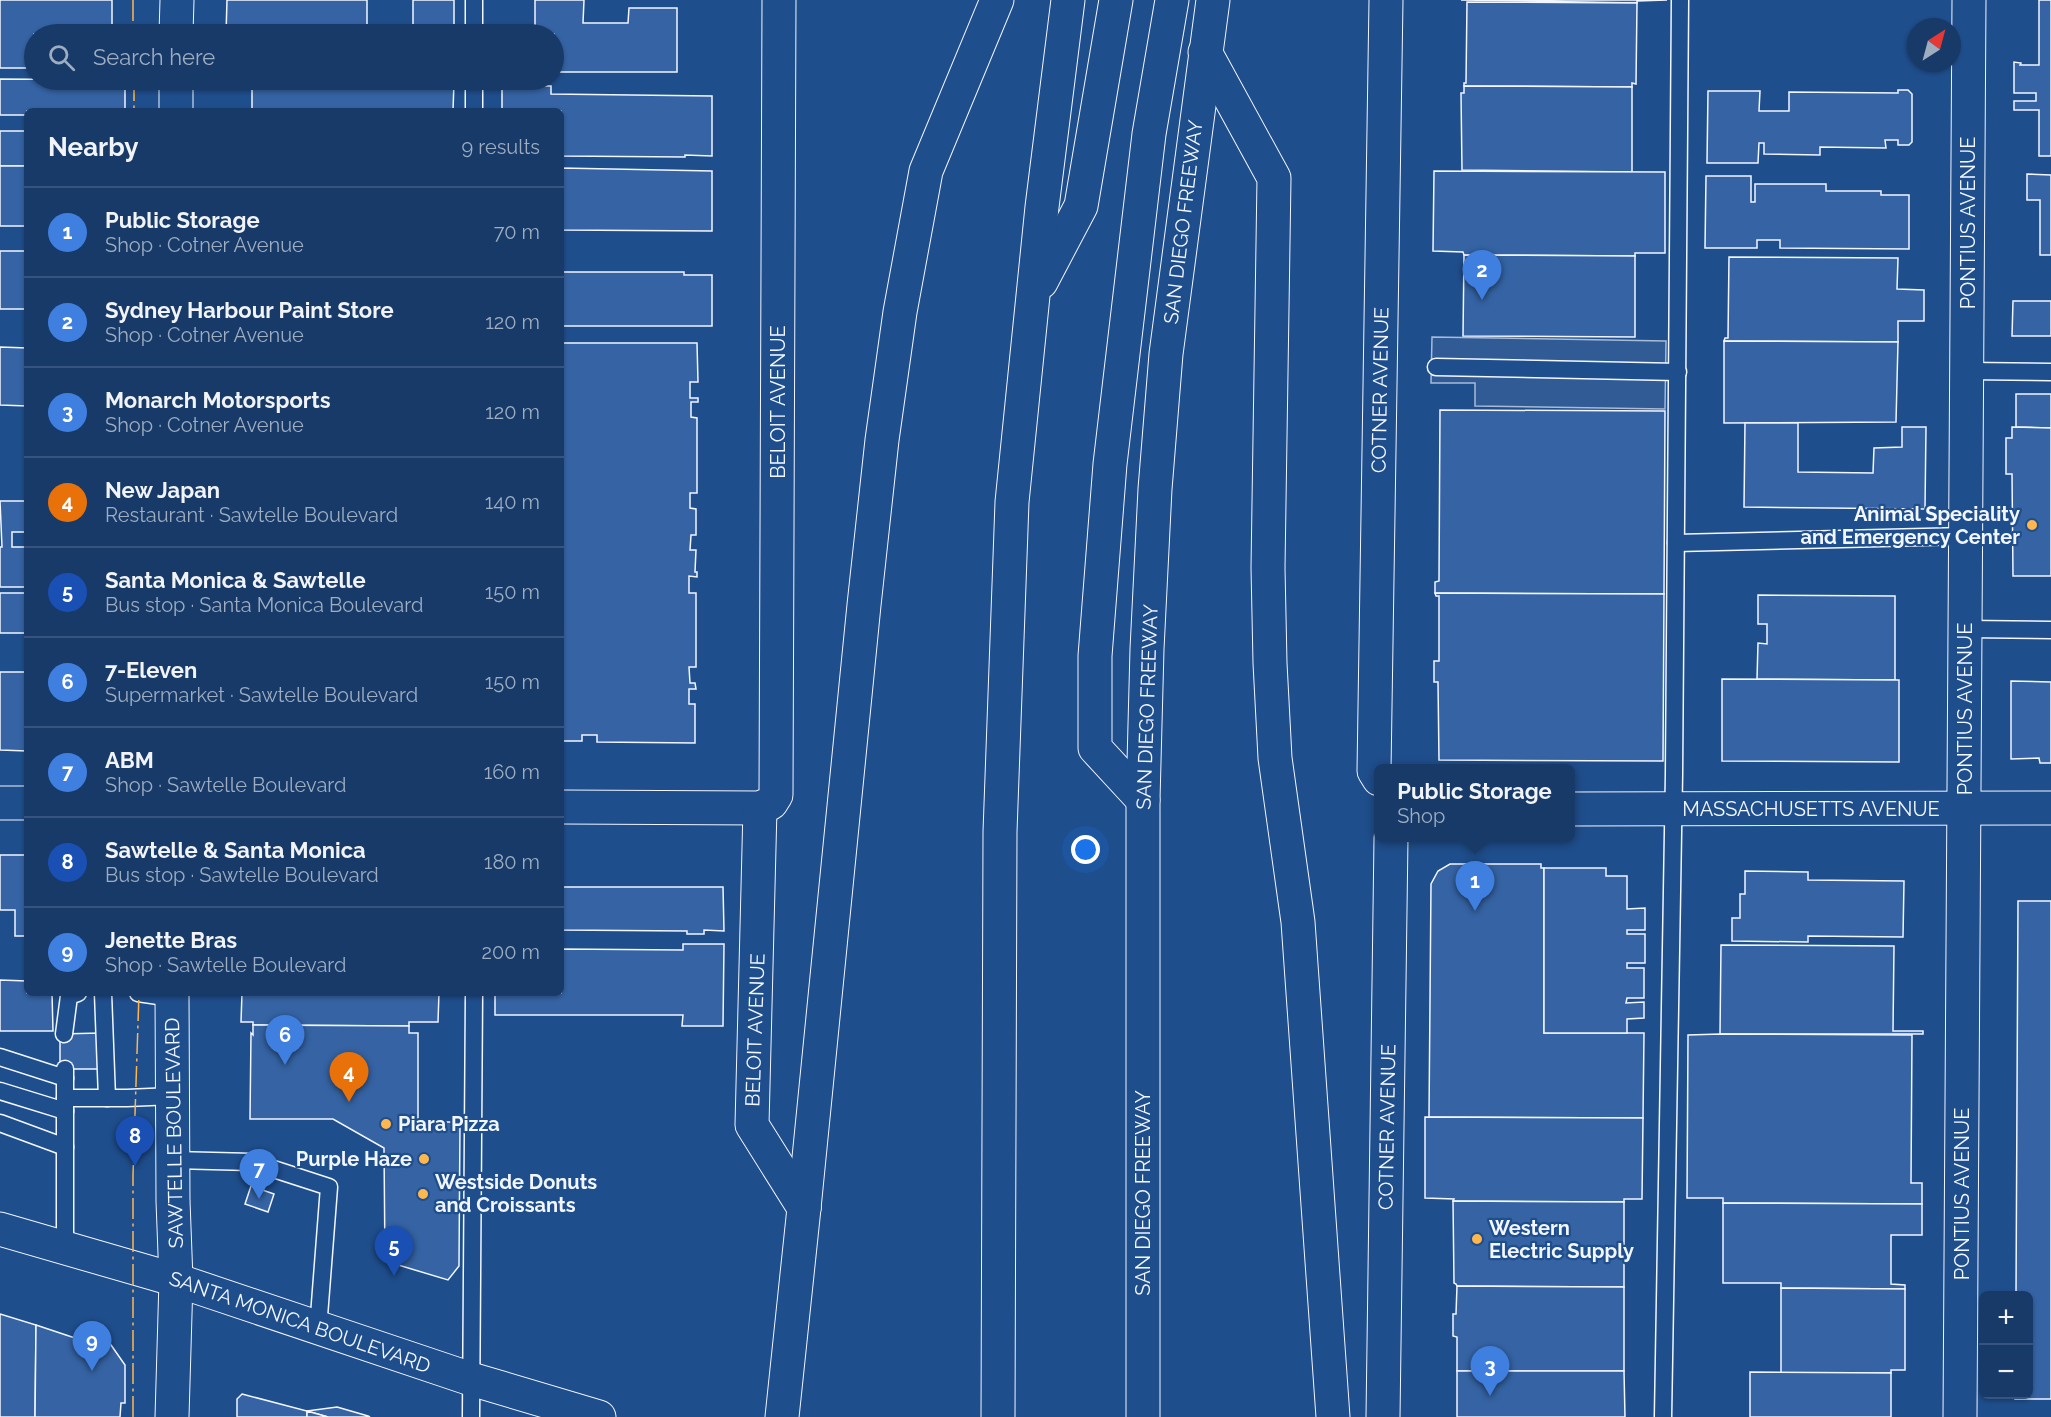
<!DOCTYPE html>
<html lang="en">
<head>
<meta charset="utf-8">
<style>
  body { margin:0; font-family:Raleway,sans-serif; background:#244571; color:#f1f3f6 }
  .controls { position:absolute; right:18px; bottom:18px; display:grid; overflow:hidden; border-radius:9px; box-shadow:0 2px 4px #0004 }
  .controls button { width:54px; height:54px; display:grid; place-items:center; padding:0; border:0; border-bottom:2px solid #36547d; background:#173a69; color:#f1f3f6; font:30px sans-serif }
  .compass { position:absolute; left:1907px; top:18px; width:54px; height:54px; border-radius:50%; background:#173a69; box-shadow:0 2px 4px #0004; rotate:36deg }
  .you { position:absolute; left:1086px; top:850px; width:21px; height:21px; margin:-15px; border:4px solid #fff; border-radius:50%; background:#1a73e8; box-shadow:0 0 0 9px #1a73e833 }
  .badge { display:grid; place-items:center; width:39px; height:39px; border-radius:50%; background:#ffb74d; color:#fff; font-size:20px; font-weight:700 }
  .pin { position:absolute; translate:-50% -50px; filter:drop-shadow(0 2px 3px #0008) }
  .pin::after { content:''; position:absolute; top:32px; width:21px; height:18px; background:inherit; clip-path:polygon(0 0,100% 0,50% 100%) }
  .popup { position:absolute; left:1374px; top:764px; width:201px; height:78px; box-sizing:border-box; display:grid; place-content:center; border-radius:9px; background:#173a69; filter:drop-shadow(0 2px 4px #0005); font-size:20px; white-space:nowrap; color:#9eadc0 }
  .popup b { font-size:22px; color:#f1f3f6 }
  .popup::after { content:''; position:absolute; left:50%; top:100%; margin-left:-12px; border:12px solid transparent; border-top-color:#173a69 }
  .list { margin:0; padding:0; list-style:none }
  h2 { display:flex; justify-content:space-between; align-items:center; height:78px; margin:0; padding:0 24px; font-size:26px }
  h2 small { font-size:20px; font-weight:400; color:#9eadc0 }
  .list li { display:grid; grid-template-columns:39px 1fr auto; gap:18px; align-items:center; box-sizing:border-box; height:90px; padding:0 24px; border-top:2px solid #36547d }
  .list b { display:block; font-size:22px; white-space:nowrap }
  .list p { margin:0; font-size:20px; white-space:nowrap; color:#9eadc0 }
  .list em { font-size:20px; font-style:normal; color:#9eadc0 }
  .icon { flex:none; width:33px; height:33px; fill:none; stroke:currentColor; stroke-width:2; stroke-linecap:round; stroke-linejoin:round }
  .map { position:relative; flex:none; width:2051px; height:1417px; overflow:hidden }
  .search { position:absolute; background:#173a69; box-shadow:0 2px 4px #0004; left:24px; top:24px; width:540px; height:66px; display:flex; align-items:center; gap:15px; box-sizing:border-box; padding:0 21px; border-radius:33px; color:#9eadc0; font-size:22px }
  .panel { position:absolute; background:#173a69; box-shadow:0 2px 4px #0004; left:24px; top:108px; width:540px; height:888px; border-radius:9px }
  .map>svg:first-child { display:block }
</style>
</head>
<body>
<div class="map">
<svg width="2051" height="1417" viewBox="0 0 2051 1417">
  <rect width="100%" height="100%" fill="#1f4e8c"/>
  <!-- built -->
  <polygon fill="#305b95" stroke="#a8bbd7" stroke-width="1.5" points="1432,337 1666,341 1665,409 1475,406 1475,383 1431,383"/>
  <!-- building -->
  <g fill="#3563a3" stroke="#f2f6ff" stroke-width="1.5">
    <polygon points="0,0 112,0 112,34 34,34 34,68 0,68"/>
    <polygon points="227,0 367,0 367,34 226,34"/>
    <rect x="413" y="0" width="41" height="34"/>
    <polygon points="535,0 584,0 583,23 628,23 629,8 677,8 677,72 554,72 554,34 535,34"/>
    <polygon points="1461,0 1667,0 1637,1 1637,3"/>
    <polygon points="2039,0 2051,0 2051,156 2039,156 2039,110 2014,110 2014,101 2036,101 2036,93 2014,93 2014,62 2021,63 2020,65 2039,65"/>
    <polygon points="1467,2 1637,3 1636,84 1632,83 1632,87 1464,86 1464,83 1466,83"/>
    <polygon points="0,79 125,80 125,111 27,111 27,115 0,115"/>
    <polygon points="252,80 418,80 454,82 453,111 252,111"/>
    <polygon points="502,84 545,84 545,86 551,86 551,94 712,96 712,156 685,155 685,157 561,156 561,111 502,111"/>
    <polygon points="1464,86 1632,87 1632,172 1462,170 1461,93 1464,93"/>
    <polygon points="1898,90 1908,90 1912,94 1912,142 1909,145 1898,145 1898,140 1885,140 1886,148 1820,147 1820,155 1764,154 1764,143 1759,143 1758,163 1707,163 1708,91 1760,91 1759,111 1789,111 1789,92 1898,93"/>
    <rect x="0" y="131" width="27" height="35"/>
    <rect x="0" y="166" width="27" height="60"/>
    <polygon points="561,168 712,171 712,231 561,230"/>
    <polygon points="1434,171 1665,172 1665,253 1635,253 1635,256 1464,255 1463,252 1433,251"/>
    <polygon points="2027,174 2051,175 2051,255 2040,255 2040,200 2027,200"/>
    <polygon points="1706,176 1751,176 1751,202 1755,202 1755,184 1826,184 1826,191 1881,191 1881,195 1909,195 1909,249 1780,248 1780,240 1757,240 1757,248 1705,248"/>
    <rect x="0" y="251" width="27" height="58"/>
    <polygon points="1464,255 1635,256 1635,337 1463,336"/>
    <polygon points="1729,257 1898,258 1897,289 1924,290 1924,321 1898,321 1898,342 1724,341 1725,338 1728,338"/>
    <polygon points="561,272 684,272 684,275 712,275 712,326 561,326"/>
    <polygon points="2013,301 2051,301 2051,336 2012,336"/>
    <polygon points="1724,341 1898,342 1896,422 1724,423"/>
    <polygon points="561,343 697,343 698,382 690,382 690,398 698,398 698,402 691,402 691,417 697,418 697,493 690,493 690,508 696,509 696,535 691,535 690,550 696,550 695,572 697,572 697,577 689,576 689,593 696,593 696,667 689,667 690,683 695,683 696,689 689,689 689,704 695,704 695,743 597,742 597,735 582,735 582,741 561,741"/>
    <polygon points="0,347 27,348 27,406 0,405"/>
    <polygon points="2016,394 2051,394 2051,428 2016,427"/>
    <polygon points="1440,410 1665,411 1664,594 1435,593 1435,582 1439,581"/>
    <polygon points="1745,423 1798,423 1798,472 1873,473 1874,448 1902,447 1902,427 1926,427 1925,509 1744,507"/>
    <polygon points="2012,427 2051,428 2051,576 2013,576 2012,474 2006,474 2006,438 2012,438"/>
    <polygon points="0,501 27,501 27,532 12,532 12,547 27,547 27,587 0,587 0,547 2,547"/>
    <rect x="0" y="593" width="27" height="40"/>
    <polygon points="1435,593 1664,594 1663,761 1439,760 1438,682 1434,682 1434,661 1439,661 1439,596 1436,596"/>
    <polygon points="1758,595 1895,596 1895,680 1757,679 1758,643 1767,644 1767,624 1758,624"/>
    <polygon points="0,672 27,672 27,751 0,750"/>
    <polygon points="1722,679 1899,680 1899,762 1722,761"/>
    <polygon points="2011,681 2051,682 2051,763 2040,763 2039,758 2011,759"/>
    <polygon points="0,855 27,855 27,936 15,936 15,910 0,910"/>
    <polygon points="1450,864 1541,864 1541,868 1544,868 1544,1033 1644,1033 1643,1118 1429,1117 1431,884 1438,871"/>
    <polygon points="1544,868 1606,868 1606,876 1627,876 1627,909 1645,908 1645,930 1627,930 1627,934 1645,934 1645,963 1627,963 1627,968 1644,968 1644,998 1627,998 1626,1003 1644,1002 1644,1018 1627,1019 1627,1033 1544,1033"/>
    <polygon points="1745,871 1808,872 1808,880 1904,881 1903,937 1808,936 1808,942 1732,941 1732,918 1740,918 1740,894 1745,894"/>
    <polygon points="561,887 723,887 724,931 704,930 704,934 687,934 687,931 561,930"/>
    <polygon points="2018,901 2051,901 2051,1399 2015,1399 2015,1394 2028,1394 2028,1296 2016,1296"/>
    <polygon points="683,944 724,944 723,1026 682,1026 683,1015 495,1015 495,993 561,993 561,949 683,950"/>
    <polygon points="1721,945 1894,946 1893,1031 1923,1031 1923,1034 1720,1034"/>
    <polygon points="0,980 27,981 27,993 52,993 53,1031 0,1031"/>
    <polygon points="242,993 439,993 438,1022 409,1022 409,1026 253,1025 253,1022 241,1022"/>
    <polygon points="253,1025 409,1026 409,1033 418,1033 418,1122 460,1122 459,1266 448,1280 385,1261 384,1148 333,1119 250,1119 251,1033 253,1035"/>
    <polygon points="100,1033 100,1069 60,1069 60,1034"/>
    <polygon points="1720,1034 1912,1035 1911,1183 1922,1183 1922,1204 1723,1203 1723,1198 1687,1198 1688,1035"/>
    <polygon points="1425,1117 1643,1118 1642,1199 1624,1199 1624,1202 1453,1201 1454,1199 1425,1198"/>
    <polygon points="251,1186 274,1194 268,1212 245,1204"/>
    <polygon points="1453,1201 1624,1202 1624,1287 1457,1286 1456,1284 1454,1283"/>
    <polygon points="1723,1203 1922,1204 1922,1235 1891,1235 1891,1284 1905,1285 1905,1289 1781,1288 1781,1283 1723,1283"/>
    <polygon points="1457,1286 1624,1287 1624,1371 1457,1371 1457,1337 1453,1336 1453,1314 1456,1314"/>
    <polygon points="1781,1288 1905,1289 1905,1370 1891,1370 1891,1373 1781,1373"/>
    <polygon points="0,1314 36,1325 35,1417 0,1417"/>
    <polygon points="36,1325 81,1340 83,1335 111,1345 125,1365 125,1403 121,1403 120,1417 35,1417"/>
    <polygon points="1457,1371 1624,1371 1625,1417 1457,1417"/>
    <polygon points="1750,1372 1891,1373 1891,1417 1750,1417"/>
    <polygon points="242,1394 307,1411 307,1417 237,1417 237,1399"/>
    <polygon points="337,1407 368,1416 370,1417 328,1417 307,1411"/>
    <polygon points="307,1411 328,1417 307,1417"/>
  </g>
  <g fill="none" stroke-linecap="round" stroke-linejoin="round">
    <!-- lane casing -->
    <g stroke="#f2f6ff" stroke-width="19">
      <g id="lane">
        <polyline points="474,0 474,34"/>
        <polyline points="474,80 474,111"/>
        <polyline points="1436,367 1678,372"/>
        <polyline points="1967,371 2051,372"/>
        <polyline points="1676,543 1966,536"/>
        <polyline points="1966,629 2051,630"/>
        <polyline points="103,993 107,1098"/>
        <polyline points="138,993 172,998"/>
        <polyline points="64,1034 69,996 78,993"/>
        <polyline points="0,1057 65,1078"/>
        <polyline points="0,1091 65,1111"/>
        <polyline points="65,1098 127,1098 173,1096"/>
        <polyline points="0,1123 65,1147"/>
        <polyline points="173,1160 252,1162 329,1187 318,1329"/>
        <polyline points="65,1247 65,1069"/>
        <polyline points="471,1417 474,993"/>
        <polyline points="1663,1417 1674,774 1680,0"/>
      </g>
    </g>
    <!-- street casing -->
    <g stroke="#f2f6ff" stroke-width="35">
      <g id="street">
        <polyline points="1379,779 1374,771 1386,0"/>
        <polyline points="0,803 27,803"/>
        <polyline points="561,807 760,808 771,803 776,795 779,0"/>
        <polyline points="760,808 752,1125 804,1208"/>
        <polyline points="1571,809 2051,808"/>
        <polyline points="1383,1417 1391,838"/>
        <polyline points="1960,1417 1969,0"/>
      </g>
    </g>
    <!-- secondary casing -->
    <g stroke="#f2f6ff" stroke-width="35">
      <g id="secondary">
        <polyline points="176,34 177,0"/>
        <polyline points="176,111 176,80"/>
        <polyline points="172,993 173,1201 176,1280 172,1417"/>
      </g>
    </g>
    <!-- primary casing -->
    <g stroke="#f2f6ff" stroke-width="35">
      <g id="primary">
        <polyline points="0,1229 176,1280 471,1379 599,1417"/>
        <polyline points="782,1417 804,1208"/>
      </g>
    </g>
    <!-- highway casing -->
    <g stroke="#f2f6ff" stroke-width="35">
      <g id="highway">
        <polyline points="1205,52 1274,178 1268,568 1270,663 1275,758 1298,922 1333,1417"/>
        <polyline points="1041,282 1081,206 1116,0"/>
        <polyline points="1143,800 1095,748 1095,656 1110,464 1149,134 1172,0"/>
        <polyline points="804,1208 864,605 882,440 900,312 926,171 997,0"/>
        <polyline points="998,1417 1000,832 1012,502 1042,207 1068,0"/>
        <polyline points="1143,1417 1143,800 1147,649 1155,489 1166,354 1213,0"/>
      </g>
    </g>
    <!-- lane -->
    <use href="#lane" stroke="#1f4e8c" stroke-width="16"/>
    <!-- street -->
    <use href="#street" stroke="#1f4e8c" stroke-width="33"/>
    <!-- secondary -->
    <use href="#secondary" stroke="#1f4e8c" stroke-width="33"/>
    <!-- primary -->
    <use href="#primary" stroke="#1f4e8c" stroke-width="33"/>
    <!-- highway -->
    <use href="#highway" stroke="#1f4e8c" stroke-width="33"/>
    <!-- power -->
    <g stroke="#ffb74d" stroke-width="1.5" stroke-dasharray="21 4.5 3 4.5" stroke-linecap="butt">
      <polyline points="133,0 133,34"/>
      <polyline points="134,80 134,111"/>
      <polyline points="133,1417 133,1175 139,993"/>
    </g>
  </g>
  <!-- markers -->
  <g fill="#ffb74d" stroke="#1f4e8c" stroke-width="2">
    <circle cx="2032" cy="525" r="6"/>
    <circle cx="386" cy="1124" r="6"/>
    <circle cx="424" cy="1159" r="6"/>
    <circle cx="423" cy="1194" r="6"/>
    <circle cx="1477" cy="1239" r="6"/>
  </g>
  <g text-anchor="middle" stroke-width="4.5" stroke-linejoin="round" paint-order="stroke">
    <!-- street labels -->
    <g font-size="20" fill="#f2f6ff" stroke="#1f4e8c">
      <text transform="translate(1183 222) rotate(-83)" y="7">SAN DIEGO FREEWAY</text>
      <text transform="translate(1968 223) rotate(-90)" y="7">PONTIUS AVENUE</text>
      <text transform="translate(1380 390) rotate(-89)" y="7">COTNER AVENUE</text>
      <text transform="translate(778 402) rotate(-90)" y="7">BELOIT AVENUE</text>
      <text transform="translate(1147 707) rotate(-88)" y="7">SAN DIEGO FREEWAY</text>
      <text transform="translate(1965 709) rotate(-90)" y="7">PONTIUS AVENUE</text>
      <text x="1811" y="816">MASSACHUSETTS AVENUE</text>
      <text transform="translate(755 1030) rotate(-88)" y="7">BELOIT AVENUE</text>
      <text transform="translate(1387 1127) rotate(-89)" y="7">COTNER AVENUE</text>
      <text transform="translate(174 1133) rotate(-91)" y="7">SAWTELLE BOULEVARD</text>
      <text transform="translate(1143 1193) rotate(-90)" y="7">SAN DIEGO FREEWAY</text>
      <text transform="translate(1962 1194) rotate(-90)" y="7">PONTIUS AVENUE</text>
      <text transform="translate(300 1322) rotate(19)" y="7">SANTA MONICA BOULEVARD</text>
    </g>
    <!-- poi labels -->
    <g font-size="20" font-weight="bold" fill="#f2f6ff" stroke="#1f4e8c" text-anchor="start">
      <text x="2020" y="521" text-anchor="end">Animal Speciality<tspan x="2020" dy="23">and Emergency Center</tspan></text>
      <text x="398" y="1131">Piara Pizza</text>
      <text x="412" y="1166" text-anchor="end">Purple Haze</text>
      <text x="435" y="1189">Westside Donuts<tspan x="435" dy="23">and Croissants</tspan></text>
      <text x="1489" y="1235">Western<tspan x="1489" dy="23">Electric Supply</tspan></text>
    </g>
  </g>
</svg>
<div class="controls">
<button>+</button>
<button>−</button>
</div>
<svg class="compass" viewBox="-18 -18 36 36"><path d="M0-13l5 13h-10z" fill="#e53935"/><path d="M0 13l5-13h-10z" fill="#9eadc0"/></svg>
<div class="you"></div>
<div class="pin badge" style="left:1475px;top:911px;background:#3f7fe0">1</div>
<div class="popup"><b>Public Storage</b>Shop</div>
<div class="pin badge" style="left:1482px;top:300px;background:#3f7fe0">2</div>
<div class="pin badge" style="left:1490px;top:1396px;background:#3f7fe0">3</div>
<div class="pin badge" style="left:349px;top:1102px;background:#e8710a">4</div>
<div class="pin badge" style="left:394px;top:1276px;background:#1a4fb4">5</div>
<div class="pin badge" style="left:285px;top:1065px;background:#3f7fe0">6</div>
<div class="pin badge" style="left:259px;top:1199px;background:#3f7fe0">7</div>
<div class="pin badge" style="left:135px;top:1166px;background:#1a4fb4">8</div>
<div class="pin badge" style="left:92px;top:1371px;background:#3f7fe0">9</div>
<div class="search"><svg class="icon" aria-label="search" viewBox="0 0 24 24"><circle cx="10" cy="10" r="6"/><path d="M15 15l6 6"/></svg>Search here</div>
<section class="panel">
<h2>Nearby<small>9 results</small></h2>
<ul class="list">
<li><span class="badge" style="background:#3f7fe0">1</span><div><b>Public Storage</b><p>Shop · Cotner Avenue</p></div><em>70 m</em></li>
<li><span class="badge" style="background:#3f7fe0">2</span><div><b>Sydney Harbour Paint Store</b><p>Shop · Cotner Avenue</p></div><em>120 m</em></li>
<li><span class="badge" style="background:#3f7fe0">3</span><div><b>Monarch Motorsports</b><p>Shop · Cotner Avenue</p></div><em>120 m</em></li>
<li><span class="badge" style="background:#e8710a">4</span><div><b>New Japan</b><p>Restaurant · Sawtelle Boulevard</p></div><em>140 m</em></li>
<li><span class="badge" style="background:#1a4fb4">5</span><div><b>Santa Monica &amp; Sawtelle</b><p>Bus stop · Santa Monica Boulevard</p></div><em>150 m</em></li>
<li><span class="badge" style="background:#3f7fe0">6</span><div><b>7-Eleven</b><p>Supermarket · Sawtelle Boulevard</p></div><em>150 m</em></li>
<li><span class="badge" style="background:#3f7fe0">7</span><div><b>ABM</b><p>Shop · Sawtelle Boulevard</p></div><em>160 m</em></li>
<li><span class="badge" style="background:#1a4fb4">8</span><div><b>Sawtelle &amp; Santa Monica</b><p>Bus stop · Sawtelle Boulevard</p></div><em>180 m</em></li>
<li><span class="badge" style="background:#3f7fe0">9</span><div><b>Jenette Bras</b><p>Shop · Sawtelle Boulevard</p></div><em>200 m</em></li>
</ul>
</section>
</div>
</body>
</html>
